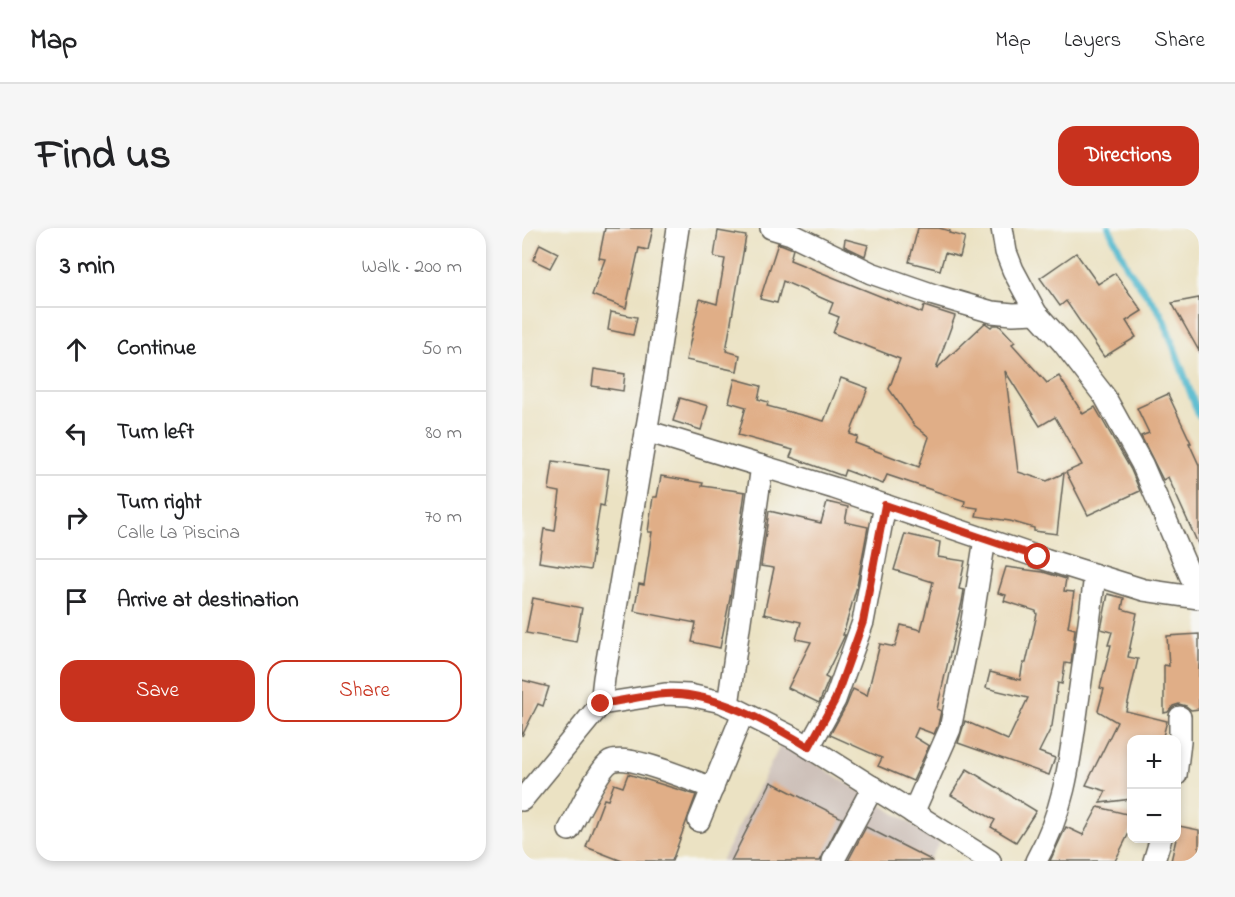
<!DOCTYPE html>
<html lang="en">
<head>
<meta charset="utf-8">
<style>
  body { margin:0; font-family:"Indie Flower",sans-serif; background:#f6f6f6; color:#202124 }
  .controls { position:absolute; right:18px; bottom:18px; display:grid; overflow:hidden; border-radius:12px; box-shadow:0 3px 9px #0003 }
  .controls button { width:54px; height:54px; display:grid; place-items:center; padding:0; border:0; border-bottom:2px solid #e0e0e0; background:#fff; color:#202124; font:30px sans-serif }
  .stop { position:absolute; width:18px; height:18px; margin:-14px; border:4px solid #c8321e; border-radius:50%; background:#fff }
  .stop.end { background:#c8321e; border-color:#fff; box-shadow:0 2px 6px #0008 }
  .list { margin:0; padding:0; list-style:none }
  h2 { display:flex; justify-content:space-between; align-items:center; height:78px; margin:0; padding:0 24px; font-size:26px }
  h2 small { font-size:20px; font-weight:400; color:#757577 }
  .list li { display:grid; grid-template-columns:39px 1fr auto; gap:18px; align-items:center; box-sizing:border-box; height:84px; padding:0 24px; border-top:2px solid #e0e0e0 }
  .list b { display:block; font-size:22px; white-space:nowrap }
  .list p { margin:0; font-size:20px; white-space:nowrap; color:#757577 }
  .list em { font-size:20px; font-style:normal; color:#757577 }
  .actions { display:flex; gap:12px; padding:18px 24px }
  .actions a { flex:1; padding:14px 0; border:2px solid #c8321e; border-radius:18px; text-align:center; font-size:21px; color:#c8321e }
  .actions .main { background:#c8321e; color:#fff }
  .icon { flex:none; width:33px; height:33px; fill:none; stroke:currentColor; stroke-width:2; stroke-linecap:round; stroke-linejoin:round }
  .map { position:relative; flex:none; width:677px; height:633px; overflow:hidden; border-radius:18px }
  header { display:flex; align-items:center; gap:36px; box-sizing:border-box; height:84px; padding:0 30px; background:#fff; border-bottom:2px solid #e0e0e0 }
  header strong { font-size:28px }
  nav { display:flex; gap:33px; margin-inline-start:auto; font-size:21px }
  .intro { display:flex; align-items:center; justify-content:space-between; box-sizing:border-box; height:144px; padding:0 36px }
  h1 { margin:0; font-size:42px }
  .button { padding:15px 27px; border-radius:18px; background:#c8321e; color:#fff; font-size:21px; font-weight:700 }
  main { display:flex; gap:36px; padding:0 36px }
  aside { flex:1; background:#fff; border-radius:18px; box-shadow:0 3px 9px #0003 }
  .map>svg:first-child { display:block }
</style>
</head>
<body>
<header>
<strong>Map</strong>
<nav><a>Map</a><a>Layers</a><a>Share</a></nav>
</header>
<div class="intro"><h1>Find us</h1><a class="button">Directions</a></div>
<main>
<aside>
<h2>3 min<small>Walk · 200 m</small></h2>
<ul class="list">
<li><svg class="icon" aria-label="ahead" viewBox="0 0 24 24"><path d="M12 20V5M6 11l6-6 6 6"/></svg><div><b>Continue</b></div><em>50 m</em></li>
<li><svg class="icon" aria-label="left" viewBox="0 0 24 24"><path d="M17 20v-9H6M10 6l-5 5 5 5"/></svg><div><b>Turn left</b></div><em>80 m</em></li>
<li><svg class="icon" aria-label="right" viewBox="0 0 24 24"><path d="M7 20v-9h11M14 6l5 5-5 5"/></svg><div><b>Turn right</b><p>Calle La Piscina</p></div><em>70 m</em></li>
<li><svg class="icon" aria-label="arrive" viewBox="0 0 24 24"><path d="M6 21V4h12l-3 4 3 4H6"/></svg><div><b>Arrive at destination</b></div></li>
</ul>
<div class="actions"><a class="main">Save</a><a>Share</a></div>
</aside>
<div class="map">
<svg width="677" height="633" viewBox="0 0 677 633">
  <rect width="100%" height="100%" fill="#f6f6f2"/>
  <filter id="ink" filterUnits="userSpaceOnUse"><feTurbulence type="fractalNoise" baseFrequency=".0167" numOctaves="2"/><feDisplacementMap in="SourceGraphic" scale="12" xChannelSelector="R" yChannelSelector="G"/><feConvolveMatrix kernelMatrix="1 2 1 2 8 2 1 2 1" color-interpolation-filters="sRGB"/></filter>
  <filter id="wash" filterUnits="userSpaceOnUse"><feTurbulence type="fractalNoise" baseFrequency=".008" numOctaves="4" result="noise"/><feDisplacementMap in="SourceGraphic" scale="24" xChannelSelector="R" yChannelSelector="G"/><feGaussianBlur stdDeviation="1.35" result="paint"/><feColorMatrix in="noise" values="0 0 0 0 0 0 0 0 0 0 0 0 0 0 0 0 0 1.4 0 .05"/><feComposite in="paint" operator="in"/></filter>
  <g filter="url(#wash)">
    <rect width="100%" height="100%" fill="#ebe2c3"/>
    <!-- industrial -->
    <polygon fill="#cec1ba" points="260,514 418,614 407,633 199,633"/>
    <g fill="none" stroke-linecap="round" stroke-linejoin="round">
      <!-- stream -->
      <polyline stroke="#4fb8cd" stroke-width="7" points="587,0 606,41 638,84 643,95 677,188"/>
    </g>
    <g id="blocks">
      <!-- building -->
      <g fill="#e0ae87">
        <polygon points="83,0 131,0 126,22 117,20 104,80 70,67 83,31 77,30"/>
        <polygon points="396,0 417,0 428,3 427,5 443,9 438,29 423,25 418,42 387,34"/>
        <polygon points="196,3 224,8 204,123 218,127 215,143 164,132 178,71 195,76 203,31 192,29"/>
        <polygon points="323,11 346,17 343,28 322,18"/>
        <polygon points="256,15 271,21 268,32 400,85 402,78 433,88 414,141 463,95 469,99 471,97 477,97 493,114 490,116 525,155 537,148 561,186 573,179 609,242 618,263 566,287 544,244 560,237 533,189 518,198 483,143 496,244 525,253 542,245 535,306 512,303 512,300 488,293 454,288 456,280 442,278 443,273 365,247 361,256 323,242 321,248 268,229 271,222 216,207 224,179 207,174 213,151 239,158 236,171 246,174 245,178 302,193 319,150 346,160 328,206 336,209 333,215 397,239 407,209 392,197 367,161 378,131 311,105 317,89 307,85 311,75 261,53 255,75 238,71"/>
        <polygon points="18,16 36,25 28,40 11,32"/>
        <polygon points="554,25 576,56 593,45 620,83 604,93 614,109 582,129 544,73 538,78 518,50"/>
        <polygon points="677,70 677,123 650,75"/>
        <polygon points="89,84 115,89 111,107 86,102"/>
        <polygon points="72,141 103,146 101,163 70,158"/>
        <polygon points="646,166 669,215 667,215 677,237 677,318 646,249 641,252 619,208 627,205 615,180"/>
        <polygon points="158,170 186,178 179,202 151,193"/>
        <polygon points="31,233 87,241 82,278 78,277 68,342 17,334 22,301 33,303 38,264 27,262"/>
        <polygon points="139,248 181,255 180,258 223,264 208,370 198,420 170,414 174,395 112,383 117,356 122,357 130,304 126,304 131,269 135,269"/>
        <polygon points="305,274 326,279 323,294 346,299 335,358 321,407 323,407 303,449 307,451 297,475 266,460 289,414 274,411 279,394 242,386 252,340 239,338 247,283 299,295"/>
        <polygon points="383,306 418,314 416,329 443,333 437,361 442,362 440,374 415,481 419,483 416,497 412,506 396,500 392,509 407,518 391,553 356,538 360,530 308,507 324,478 331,461 345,468 358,416 373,419 379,397 399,402 411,354 372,342"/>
        <polygon points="484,339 521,344 544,351 542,363 552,364 546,399 553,401 549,436 543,435 540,456 536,455 530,498 517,524 533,530 527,547 436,515 443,493 486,512 506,470 464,460 468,444 498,452 501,435 504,435 515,386 514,383 482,373 484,367 476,365"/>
        <polygon points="586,366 602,370 600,381 615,385 606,429 616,431 604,483 645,493 640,512 609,512 609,571 578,575 584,563 564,557 595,494 576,483 582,461 578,460 589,417 586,417 590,404 579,401"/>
        <polygon points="11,370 60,380 54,414 4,405"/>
        <polygon points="677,406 677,481 669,482 664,478 657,476 651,478 646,484 642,485 642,437 647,438 645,408"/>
        <polygon points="0,452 27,459 21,478 16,476 0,508"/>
        <polygon points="445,541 514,583 494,614 469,599 473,592 429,567"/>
        <polygon points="106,546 174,567 150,633 100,633 64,619 82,571 86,572 92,556 101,559"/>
        <polygon points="249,554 320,590 298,633 209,633"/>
        <polygon points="576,579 609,587 609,601 593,633 528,633 544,599 561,607"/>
        <polygon points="657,598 677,602 677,633 649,633"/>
        <polygon points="344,599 411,633 326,633"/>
      </g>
    </g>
  </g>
  <g filter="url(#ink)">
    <use href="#blocks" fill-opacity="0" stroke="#646156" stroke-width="1.5"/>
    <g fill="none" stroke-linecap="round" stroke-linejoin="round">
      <!-- minor casing -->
      <g stroke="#646156" stroke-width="24">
        <g id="minor">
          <polyline points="249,0 269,6 349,45 412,67 470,84 491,86 514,85"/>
          <polyline points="480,0 484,24 491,42 514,85 541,115 583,169 620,236 677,368"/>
          <polyline points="124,203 312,260 516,329 622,362 677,370"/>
          <polyline points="79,476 82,450 133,152 156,0"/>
          <polyline points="206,477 240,238"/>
          <polyline points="287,519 313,472 341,394 363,277"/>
          <polyline points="654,547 658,514 658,489"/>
          <polyline points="0,572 79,476 143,466 167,467 200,474 274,511 468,633"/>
          <polyline points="391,585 428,501 449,399 463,311"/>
          <polyline points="177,593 221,485"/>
          <path d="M47,602C55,587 76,542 88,534C104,524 172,554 191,560"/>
          <polyline points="311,633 351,559"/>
          <path d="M514,633C543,581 548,532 556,474C562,432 568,389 573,347"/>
          <polyline points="632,633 639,610"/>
        </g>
      </g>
      <!-- minor -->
      <use href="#minor" stroke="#fff" stroke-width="21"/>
    </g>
  </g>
  <g fill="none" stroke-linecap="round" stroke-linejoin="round" filter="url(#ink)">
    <!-- route -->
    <path stroke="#c8321e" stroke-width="8" d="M79,476C100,473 122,467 144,466C190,463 248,495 287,519L313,472L341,394L363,277L516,329"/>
  </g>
</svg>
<div class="controls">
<button>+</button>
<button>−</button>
</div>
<div class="stop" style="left:516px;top:329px"></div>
<div class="stop end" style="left:79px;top:476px"></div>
</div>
</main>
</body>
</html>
